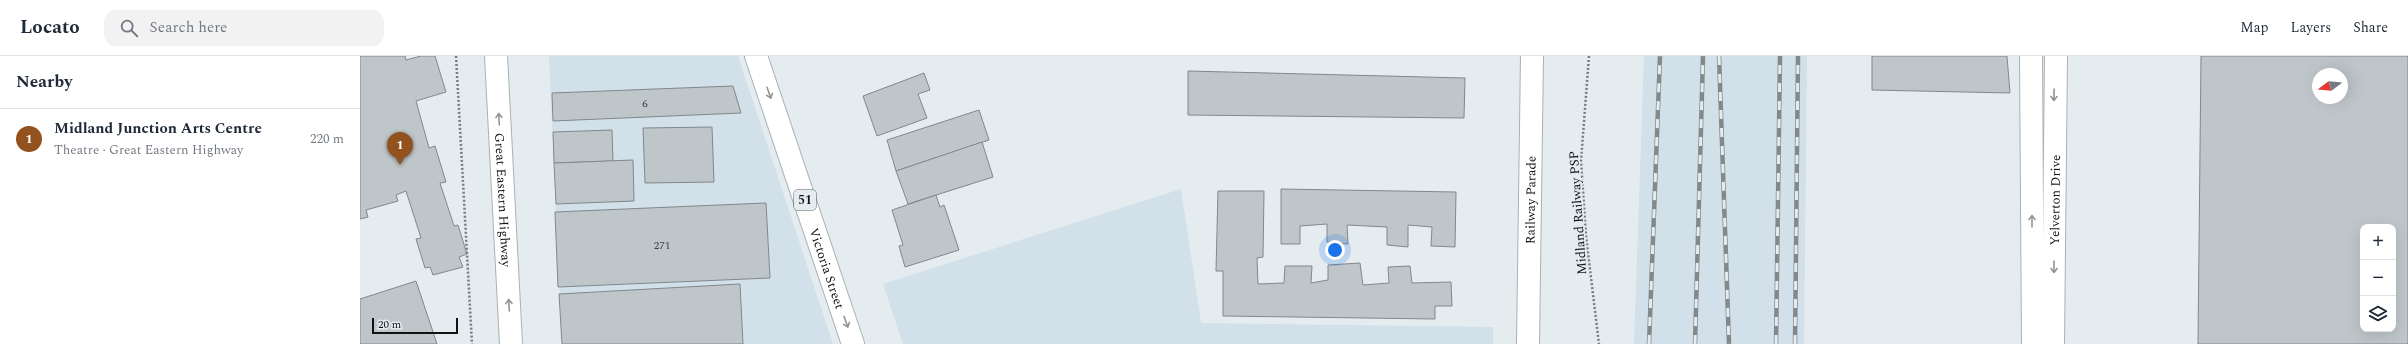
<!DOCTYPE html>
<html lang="en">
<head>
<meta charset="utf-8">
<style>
  body { margin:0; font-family:Spectral,serif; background:#f2f2f3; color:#1f2937 }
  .controls { position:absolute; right:12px; bottom:12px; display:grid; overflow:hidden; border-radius:8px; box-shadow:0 4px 16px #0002 }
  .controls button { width:36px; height:36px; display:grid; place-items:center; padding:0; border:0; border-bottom:1px solid #e0e1e3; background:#fff; color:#1f2937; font:20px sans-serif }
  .compass { position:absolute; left:1952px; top:12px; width:36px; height:36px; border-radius:50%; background:#fff; box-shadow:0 4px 16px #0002; rotate:254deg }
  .scale { position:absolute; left:12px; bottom:10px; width:86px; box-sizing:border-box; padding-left:4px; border:2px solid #101314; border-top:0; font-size:11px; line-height:14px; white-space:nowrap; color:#101314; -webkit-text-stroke:3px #e4ecf0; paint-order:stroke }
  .you { position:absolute; left:975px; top:194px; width:14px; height:14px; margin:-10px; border:3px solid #fff; border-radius:50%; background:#1a73e8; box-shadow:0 0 0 6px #1a73e833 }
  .badge { display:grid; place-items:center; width:26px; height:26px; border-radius:50%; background:#92511d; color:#fff; font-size:13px; font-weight:700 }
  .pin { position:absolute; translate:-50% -33px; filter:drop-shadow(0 1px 2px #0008) }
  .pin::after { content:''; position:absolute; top:21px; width:14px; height:12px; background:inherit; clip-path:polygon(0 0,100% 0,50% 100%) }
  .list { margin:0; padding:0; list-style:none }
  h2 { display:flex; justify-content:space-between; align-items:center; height:52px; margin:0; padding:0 16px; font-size:17px }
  h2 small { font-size:13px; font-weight:400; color:#747a83 }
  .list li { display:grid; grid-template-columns:26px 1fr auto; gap:12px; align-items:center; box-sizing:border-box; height:60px; padding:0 16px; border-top:1px solid #e0e1e3 }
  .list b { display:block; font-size:15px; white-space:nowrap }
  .list p { margin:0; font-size:13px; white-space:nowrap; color:#747a83 }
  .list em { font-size:13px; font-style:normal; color:#747a83 }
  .icon { flex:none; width:22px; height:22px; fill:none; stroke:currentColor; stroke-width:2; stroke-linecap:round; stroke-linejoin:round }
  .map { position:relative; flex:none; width:2048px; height:288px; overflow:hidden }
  header { display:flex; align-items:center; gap:24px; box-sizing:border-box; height:56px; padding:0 20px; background:#fff; border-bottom:1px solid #e0e1e3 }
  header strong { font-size:19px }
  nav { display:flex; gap:22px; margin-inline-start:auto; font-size:14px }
  .search { width:280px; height:36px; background:#f2f2f3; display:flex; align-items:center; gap:10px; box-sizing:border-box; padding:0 14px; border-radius:12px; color:#747a83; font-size:15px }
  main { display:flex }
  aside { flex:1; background:#fff }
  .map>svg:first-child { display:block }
</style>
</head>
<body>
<header>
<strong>Locato</strong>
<div class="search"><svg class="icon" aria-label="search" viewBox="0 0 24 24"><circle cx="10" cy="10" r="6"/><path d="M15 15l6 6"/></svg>Search here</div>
<nav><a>Map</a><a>Layers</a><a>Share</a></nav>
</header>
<main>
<aside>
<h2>Nearby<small></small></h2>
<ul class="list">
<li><span class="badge">1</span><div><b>Midland Junction Arts Centre</b><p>Theatre · Great Eastern Highway</p></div><em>220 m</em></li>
</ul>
</aside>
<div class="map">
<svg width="2048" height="288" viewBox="0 0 2048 288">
  <rect width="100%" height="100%" fill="#e4ecf0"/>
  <!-- built -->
  <g fill="#d1e0e9">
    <polygon points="189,0 378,0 473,288 202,288"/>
    <polygon points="1284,0 1447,0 1444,288 1274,288"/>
    <polygon points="821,133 841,267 1133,271 1133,288 543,288 523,228"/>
  </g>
  <!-- building -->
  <g fill="#bfc6ca" stroke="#81888c" fill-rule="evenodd">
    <polygon points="0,0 45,0 46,4 61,0 75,0 86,36 56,45 69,92 75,90 86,126 80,127 94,170 98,169 107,198 99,201 103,211 73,219 70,211 65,212 56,183 61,182 46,135 36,139 38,145 6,154 8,161 0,163"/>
    <polygon points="1512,0 1647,0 1650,37 1512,34"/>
    <path d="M1841,0H2048V288H1838ZM1958,18H1982V42H1958ZM2003,171H2033V273H2003Z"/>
    <polygon points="828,15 1105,22 1104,62 828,59"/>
    <polygon points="564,17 570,34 558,38 567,62 517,80 503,40"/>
    <polygon points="373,30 381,57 193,65 192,37"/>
    <polygon points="619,54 629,84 536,115 527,84"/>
    <polygon points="352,71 354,126 285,127 283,72"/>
    <polygon points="252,74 253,105 194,107 193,76"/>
    <polygon points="622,86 633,121 548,148 536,115"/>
    <polygon points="273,104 274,145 196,148 194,107"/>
    <polygon points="921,133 1096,136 1095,191 1071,190 1072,171 1048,169 1048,191 1027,189 1027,171 987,169 988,188 967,186 967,168 940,170 940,188 921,188"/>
    <polygon points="858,135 904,135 903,201 897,202 898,228 924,227 925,210 952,210 951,227 968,224 968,209 1000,207 1003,229 1029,227 1028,211 1050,210 1052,227 1091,226 1092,250 1075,250 1075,263 863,260 863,215 856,215"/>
    <polygon points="576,139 580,151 584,149 599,194 545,211 539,190 543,189 532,154"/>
    <polygon points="406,147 410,222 198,231 195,156"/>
    <polygon points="56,225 77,288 0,288 0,243"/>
    <polygon points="380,228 383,288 202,288 199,238"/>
  </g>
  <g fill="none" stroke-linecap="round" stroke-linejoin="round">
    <!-- minor casing -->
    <g stroke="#aab1b5" stroke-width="24">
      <g id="minor">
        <polyline points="1671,0 1673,288"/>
        <path id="s1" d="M1693,288L1696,0"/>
      </g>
    </g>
    <!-- tertiary casing -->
    <g stroke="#aab1b5" stroke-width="24">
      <g id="tertiary">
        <path id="s2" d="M1168,288L1172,0"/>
      </g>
    </g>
    <!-- trunk casing -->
    <g stroke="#aab1b5" stroke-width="24">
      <g id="trunk">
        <path id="s3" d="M136,0L151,288"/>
        <path id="s4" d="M396,0L493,288"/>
      </g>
    </g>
    <!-- path -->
    <g stroke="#777c7f" stroke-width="2.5" stroke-dasharray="2 2" stroke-linecap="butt">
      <polyline points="96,0 112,288"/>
      <polyline points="1229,0 1221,105 1226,180 1239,288"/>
    </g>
    <!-- minor -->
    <use href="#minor" stroke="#fff" stroke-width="22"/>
    <!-- tertiary -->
    <use href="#tertiary" stroke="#fff" stroke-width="22"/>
    <!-- trunk -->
    <use href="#trunk" stroke="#fff" stroke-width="22"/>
    <!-- rail casing -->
    <g stroke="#83898b" stroke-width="4.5">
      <g id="rail">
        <polyline points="1359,0 1369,288"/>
        <polyline points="1289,288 1300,0"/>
        <polyline points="1335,288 1343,0"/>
        <polyline points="1416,288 1420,0"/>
        <polyline points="1435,288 1438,0"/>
      </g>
    </g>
    <!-- rail -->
    <use href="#rail" stroke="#e4ecf0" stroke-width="3" stroke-dasharray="9" stroke-linecap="butt"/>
  </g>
  <!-- one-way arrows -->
  <defs><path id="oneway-shaft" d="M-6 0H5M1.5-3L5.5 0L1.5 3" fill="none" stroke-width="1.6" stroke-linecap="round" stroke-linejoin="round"/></defs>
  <g stroke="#939595">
    <use href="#oneway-shaft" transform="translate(409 37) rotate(71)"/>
    <use href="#oneway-shaft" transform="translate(1694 39) rotate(91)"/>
    <use href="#oneway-shaft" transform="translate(139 63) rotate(-93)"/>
    <use href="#oneway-shaft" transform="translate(1672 165) rotate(-90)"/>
    <use href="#oneway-shaft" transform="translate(1694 211) rotate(90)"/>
    <use href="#oneway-shaft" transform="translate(149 249) rotate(-93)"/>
    <use href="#oneway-shaft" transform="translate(486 266) rotate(71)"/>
  </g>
  <g text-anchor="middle" stroke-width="3.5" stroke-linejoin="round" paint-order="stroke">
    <!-- number labels -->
    <g font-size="11" fill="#3c4042">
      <text x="285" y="51">6</text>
      <text x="302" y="193">271</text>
    </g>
    <!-- shield labels -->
    <rect fill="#e4ecf0" stroke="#505456" stroke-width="1" x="434" y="134" width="22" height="20" rx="3"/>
    <g font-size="12" font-weight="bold" fill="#101314">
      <text x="445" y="148">51</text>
    </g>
    <!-- street labels -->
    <g font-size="13" fill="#101314" stroke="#e4ecf0">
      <text dy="5" stroke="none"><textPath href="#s3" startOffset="144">Great Eastern Highway</textPath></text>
      <text dy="5" stroke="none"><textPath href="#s2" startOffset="144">Railway Parade</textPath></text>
      <text dy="5" stroke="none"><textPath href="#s1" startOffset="144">Yelverton Drive</textPath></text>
      <text transform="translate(1217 157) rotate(-94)" y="5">Midland Railway PSP</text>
      <text dy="5" stroke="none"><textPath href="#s4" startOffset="224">Victoria Street</textPath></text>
    </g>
  </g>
</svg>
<div class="controls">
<button>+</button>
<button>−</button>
<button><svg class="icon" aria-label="layers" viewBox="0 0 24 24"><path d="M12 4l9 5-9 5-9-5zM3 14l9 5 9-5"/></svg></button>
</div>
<svg class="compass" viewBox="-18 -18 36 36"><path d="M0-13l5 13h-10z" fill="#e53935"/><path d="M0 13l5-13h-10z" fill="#747a83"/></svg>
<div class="scale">20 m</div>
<div class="you"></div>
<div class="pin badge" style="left:40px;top:109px">1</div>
</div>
</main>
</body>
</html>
